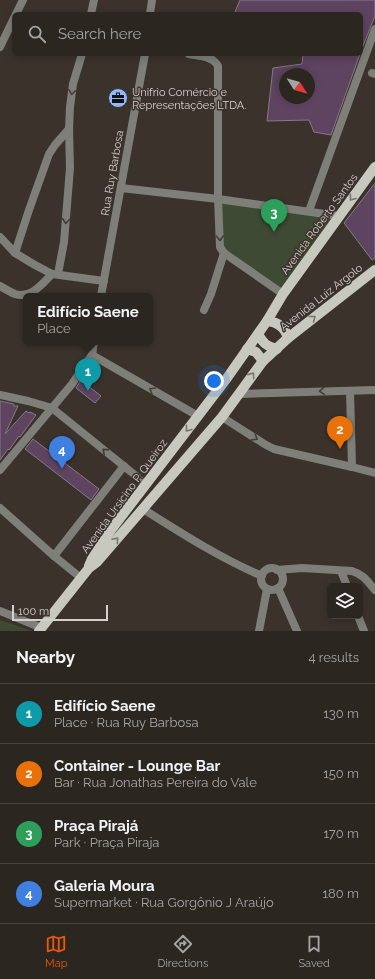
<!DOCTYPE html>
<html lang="en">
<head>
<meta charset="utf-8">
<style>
  body { margin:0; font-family:Raleway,sans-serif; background:#38322e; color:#f1f3f6 }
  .controls { position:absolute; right:12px; bottom:12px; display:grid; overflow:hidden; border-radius:6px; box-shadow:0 2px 10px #0003 }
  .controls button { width:36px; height:36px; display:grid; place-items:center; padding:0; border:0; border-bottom:1px solid #48433f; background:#2c2621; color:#f1f3f6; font:20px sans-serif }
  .compass { position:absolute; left:279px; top:68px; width:36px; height:36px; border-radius:50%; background:#2c2621; box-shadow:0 2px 10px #0003; rotate:126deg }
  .scale { position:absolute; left:12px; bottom:10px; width:96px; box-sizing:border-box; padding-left:4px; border:2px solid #d6d0cc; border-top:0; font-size:11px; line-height:14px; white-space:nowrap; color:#d6d0cc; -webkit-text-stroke:3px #3b322c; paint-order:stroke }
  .you { position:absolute; left:214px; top:381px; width:14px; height:14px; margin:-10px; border:3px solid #fff; border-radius:50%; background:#1a73e8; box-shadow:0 0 0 6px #1a73e833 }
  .badge { display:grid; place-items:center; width:26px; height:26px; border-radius:50%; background:#ea580c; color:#fff; font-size:13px; font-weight:700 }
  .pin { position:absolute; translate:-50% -33px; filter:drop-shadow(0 1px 2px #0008) }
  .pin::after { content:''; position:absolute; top:21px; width:14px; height:12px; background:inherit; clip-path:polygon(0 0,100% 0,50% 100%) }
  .popup { position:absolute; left:23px; top:293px; width:130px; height:52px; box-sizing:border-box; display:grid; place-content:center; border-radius:6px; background:#2c2621; filter:drop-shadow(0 1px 3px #0005); font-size:13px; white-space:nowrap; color:#a6a5a5 }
  .popup b { font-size:15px; color:#f1f3f6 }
  .popup::after { content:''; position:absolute; left:50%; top:100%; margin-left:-8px; border:8px solid transparent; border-top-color:#2c2621 }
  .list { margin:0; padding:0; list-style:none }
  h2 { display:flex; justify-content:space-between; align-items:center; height:52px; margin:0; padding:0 16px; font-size:17px }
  h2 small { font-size:13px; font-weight:400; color:#a6a5a5 }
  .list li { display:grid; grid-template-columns:26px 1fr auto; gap:12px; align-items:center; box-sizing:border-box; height:60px; padding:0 16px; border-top:1px solid #48433f }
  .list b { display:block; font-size:15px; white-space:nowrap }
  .list p { margin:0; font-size:13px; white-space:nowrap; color:#a6a5a5 }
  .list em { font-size:13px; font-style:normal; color:#a6a5a5 }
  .icon { flex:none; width:22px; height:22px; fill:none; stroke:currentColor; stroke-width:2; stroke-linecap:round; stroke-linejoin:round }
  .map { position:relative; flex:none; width:375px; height:631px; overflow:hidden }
  .search { position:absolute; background:#2c2621; box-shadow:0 2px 10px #0003; left:12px; right:12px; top:12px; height:44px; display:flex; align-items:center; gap:10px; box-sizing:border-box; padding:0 14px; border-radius:6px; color:#a6a5a5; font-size:15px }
  .sheet { height:292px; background:#2c2621 }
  nav { display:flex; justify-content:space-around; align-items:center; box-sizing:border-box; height:56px; border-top:1px solid #48433f; background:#2c2621; font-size:11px; color:#a6a5a5 }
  nav a { display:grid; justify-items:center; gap:2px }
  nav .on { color:#ea580c }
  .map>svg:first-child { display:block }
</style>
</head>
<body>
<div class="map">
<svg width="375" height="631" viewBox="0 0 375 631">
  <rect width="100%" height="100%" fill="#3b322c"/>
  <!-- green -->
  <g fill="#3e4a33">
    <polygon points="218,199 339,216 283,294 224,253"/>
    <polygon points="0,620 32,631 0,631"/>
  </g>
  <!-- building -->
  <g fill="#5e4461" stroke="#847b85" fill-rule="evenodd">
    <polygon points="240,0 375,0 375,16 361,51 361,14 234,14"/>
    <path d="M303,54H360L331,135L314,132L309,120L267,121L273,68L302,64ZM285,74H309V98H285Z"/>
    <polygon points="375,183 375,258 372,260 344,223"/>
    <polygon points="81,380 101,396 95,403 76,388"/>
    <polygon points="0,401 14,404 14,406 18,406 5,434 26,411 29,413 30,412 36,415 20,437 19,436 9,450 8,449 0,460"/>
    <polygon points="33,439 99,489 91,500 25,449"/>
  </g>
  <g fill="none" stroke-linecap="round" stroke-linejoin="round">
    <!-- minor -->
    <g stroke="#7e7f79" stroke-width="8">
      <polyline points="16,14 23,0"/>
      <polyline points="91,14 94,0"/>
      <polyline points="150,14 152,0"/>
      <polyline points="0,47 14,18"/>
      <path d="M189,54C199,56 213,56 218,66V199L220,247L224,253L283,294"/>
      <polyline points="372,73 375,74"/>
      <polyline points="121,188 218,199 339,216"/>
      <polyline points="309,211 375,29"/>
      <polyline points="0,237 15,253 35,265 52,274 104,281"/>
      <polyline points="15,253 29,210 49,154 55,145 69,129"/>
      <polyline points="58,274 64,242 70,168 69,129 70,107 73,84 82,54"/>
      <path d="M0,286C5,289 10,292 15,294C31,299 42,284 52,274"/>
      <polyline points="101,296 145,54"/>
      <polyline points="204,310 211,294 224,253"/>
      <polyline points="92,355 198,416"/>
      <polyline points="350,391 352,467"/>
      <polyline points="239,394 375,390"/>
      <polyline points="0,395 28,401 52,408 146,484"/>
      <polyline points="222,417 266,445 274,449 352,467 375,473"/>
      <polyline points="0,470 72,384 92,355 94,342"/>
      <polyline points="0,508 54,556 81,578"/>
      <path d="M143,509C181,533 220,558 262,576"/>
      <polyline points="54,556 124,466"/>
      <circle cx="272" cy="579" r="11"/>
      <path d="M277,570L302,568L352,571C364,575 367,581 375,590"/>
      <polyline points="341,571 347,586"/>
      <polyline points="278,588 297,631"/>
      <polyline points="0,611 42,628"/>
      <polyline points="358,616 364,631"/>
      <polyline points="259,631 267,589"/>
    </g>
    <!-- major -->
    <g stroke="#c8c9be" stroke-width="10">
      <path d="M267,321C278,322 285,327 288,338"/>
      <path d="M258,334C263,343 266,346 277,349"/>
      <polyline points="247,349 256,352 263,361"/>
      <polyline points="89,566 92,559 111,530 227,378 267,321 283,294 375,167"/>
      <polyline points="39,631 81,578 89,568 97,562 222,417 263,361 288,338 375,270"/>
    </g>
  </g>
  <!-- one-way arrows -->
  <defs><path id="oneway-chevron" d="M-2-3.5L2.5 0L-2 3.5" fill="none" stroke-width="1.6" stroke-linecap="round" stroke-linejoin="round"/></defs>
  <g stroke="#453e38">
    <use href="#oneway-chevron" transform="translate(72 92) rotate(98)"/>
    <use href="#oneway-chevron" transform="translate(66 221) rotate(95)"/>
    <use href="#oneway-chevron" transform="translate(220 238) rotate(87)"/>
    <use href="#oneway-chevron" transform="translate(152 390) rotate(-150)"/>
    <use href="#oneway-chevron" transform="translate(322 391) rotate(178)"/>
    <use href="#oneway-chevron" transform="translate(255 438) rotate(32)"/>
    <use href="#oneway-chevron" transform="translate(105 451) rotate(-140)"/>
  </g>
  <g stroke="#7a766e">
    <use href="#oneway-chevron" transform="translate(352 198) rotate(126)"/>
    <use href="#oneway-chevron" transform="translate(313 318) rotate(-38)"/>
    <use href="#oneway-chevron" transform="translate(252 375) rotate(-55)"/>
    <use href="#oneway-chevron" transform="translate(188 429) rotate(128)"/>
    <use href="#oneway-chevron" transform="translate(116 540) rotate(-49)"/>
  </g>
  <!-- icons -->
  <defs>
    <g id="office-disc" transform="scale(1)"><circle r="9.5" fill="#8fb8fd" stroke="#3b322c"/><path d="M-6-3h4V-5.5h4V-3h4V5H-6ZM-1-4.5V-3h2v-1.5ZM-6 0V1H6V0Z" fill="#111"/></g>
  </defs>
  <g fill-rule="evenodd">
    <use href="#office-disc" x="118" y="98"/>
  </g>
  <g text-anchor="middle" stroke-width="3" stroke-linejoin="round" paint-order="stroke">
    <!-- poi labels -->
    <g font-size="11" fill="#d6d0cc" stroke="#3b322c" text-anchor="start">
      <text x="132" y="96">Unifrio Comércio e<tspan x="132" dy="13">Representações LTDA.</tspan></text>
    </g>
    <!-- street labels -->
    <g font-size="11" fill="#d6d0cc" stroke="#3b322c">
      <text transform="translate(112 173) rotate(-80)" y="4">Rua Ruy Barbosa</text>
      <text transform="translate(319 224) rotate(-54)" y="4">Avenida Roberto Santos</text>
      <text transform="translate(321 297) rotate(-38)" y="4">Avenida Luiz Argolo</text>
      <text transform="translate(124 496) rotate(-54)" y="4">Avenida Ursicino P. Queiroz</text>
    </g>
  </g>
</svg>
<div class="controls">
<button><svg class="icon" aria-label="layers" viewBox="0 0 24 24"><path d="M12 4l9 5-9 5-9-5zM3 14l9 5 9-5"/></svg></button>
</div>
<svg class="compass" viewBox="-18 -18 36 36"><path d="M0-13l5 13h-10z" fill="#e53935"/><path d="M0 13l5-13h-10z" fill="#a6a5a5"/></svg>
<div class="scale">100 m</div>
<div class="you"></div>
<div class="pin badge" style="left:88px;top:391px;background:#0f9aa8">1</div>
<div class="popup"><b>Edifício Saene</b>Place</div>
<div class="pin badge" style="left:340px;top:449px;background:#e8710a">2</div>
<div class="pin badge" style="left:274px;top:232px;background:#2e9e5b">3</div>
<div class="pin badge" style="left:62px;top:469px;background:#3f7fe0">4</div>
<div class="search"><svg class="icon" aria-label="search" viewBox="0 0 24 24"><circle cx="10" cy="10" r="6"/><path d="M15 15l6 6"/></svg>Search here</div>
</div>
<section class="sheet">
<h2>Nearby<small>4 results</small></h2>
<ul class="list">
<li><span class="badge" style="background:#0f9aa8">1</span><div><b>Edifício Saene</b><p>Place · Rua Ruy Barbosa</p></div><em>130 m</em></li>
<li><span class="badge" style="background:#e8710a">2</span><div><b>Container - Lounge Bar</b><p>Bar · Rua Jonathas Pereira do Vale</p></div><em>150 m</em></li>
<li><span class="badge" style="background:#2e9e5b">3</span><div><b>Praça Pirajá</b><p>Park · Praça Piraja</p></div><em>170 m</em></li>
<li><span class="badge" style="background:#3f7fe0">4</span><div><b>Galeria Moura</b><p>Supermarket · Rua Gorgônio J Araújo</p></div><em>180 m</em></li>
</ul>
</section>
<nav>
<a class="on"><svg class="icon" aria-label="map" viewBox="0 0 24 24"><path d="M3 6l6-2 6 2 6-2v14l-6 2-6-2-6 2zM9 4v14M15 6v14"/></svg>Map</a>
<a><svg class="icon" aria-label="directions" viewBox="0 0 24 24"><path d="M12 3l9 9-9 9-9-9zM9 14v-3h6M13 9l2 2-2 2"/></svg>Directions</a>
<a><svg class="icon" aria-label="saved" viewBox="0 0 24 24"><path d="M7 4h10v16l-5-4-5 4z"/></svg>Saved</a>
</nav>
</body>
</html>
